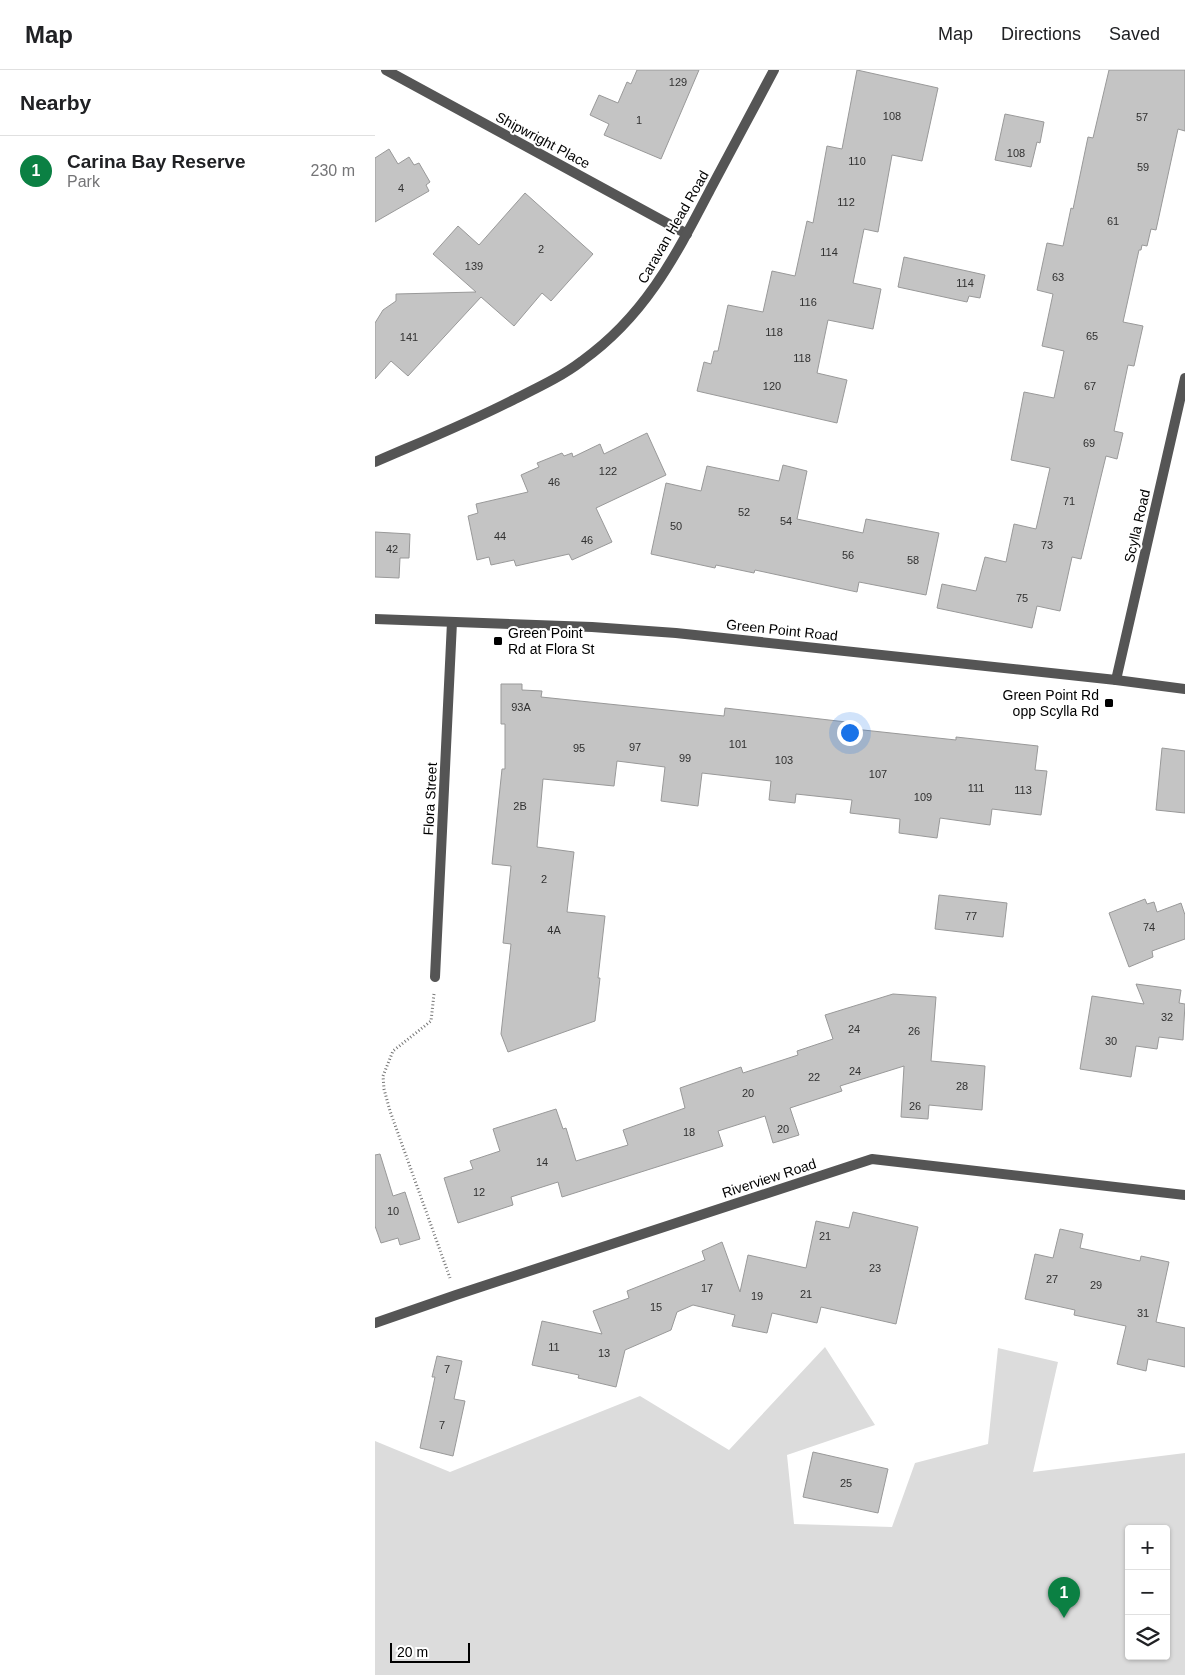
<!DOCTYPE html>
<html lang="en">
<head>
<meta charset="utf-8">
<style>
  body { margin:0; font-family:Helvetica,sans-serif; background:#f6f6f6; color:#202124 }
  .controls { position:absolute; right:15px; bottom:15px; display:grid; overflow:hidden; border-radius:5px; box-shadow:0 1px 4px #0004 }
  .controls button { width:45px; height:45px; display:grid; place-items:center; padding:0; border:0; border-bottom:1px solid #e0e0e0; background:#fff; color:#202124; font:25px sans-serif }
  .scale { position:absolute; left:15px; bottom:12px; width:80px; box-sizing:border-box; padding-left:5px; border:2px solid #000; border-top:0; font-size:14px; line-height:18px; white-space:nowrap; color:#000; -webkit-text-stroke:4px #fff; paint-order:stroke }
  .you { position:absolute; left:474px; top:662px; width:18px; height:18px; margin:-12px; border:4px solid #fff; border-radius:50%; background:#1a73e8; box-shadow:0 0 0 8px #1a73e833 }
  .badge { display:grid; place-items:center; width:32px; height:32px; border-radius:50%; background:#0b8043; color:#fff; font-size:16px; font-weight:700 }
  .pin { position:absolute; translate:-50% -41px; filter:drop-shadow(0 1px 2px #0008) }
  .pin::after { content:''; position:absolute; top:26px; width:18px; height:15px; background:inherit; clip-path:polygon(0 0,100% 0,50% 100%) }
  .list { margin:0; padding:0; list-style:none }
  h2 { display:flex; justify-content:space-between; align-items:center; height:65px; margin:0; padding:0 20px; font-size:21px }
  h2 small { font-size:16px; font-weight:400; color:#757577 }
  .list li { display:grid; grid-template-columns:32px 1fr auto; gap:15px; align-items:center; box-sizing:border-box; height:70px; padding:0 20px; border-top:1px solid #e0e0e0 }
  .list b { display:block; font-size:19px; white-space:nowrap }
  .list p { margin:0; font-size:16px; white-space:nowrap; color:#757577 }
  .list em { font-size:16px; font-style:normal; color:#757577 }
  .icon { flex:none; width:28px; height:28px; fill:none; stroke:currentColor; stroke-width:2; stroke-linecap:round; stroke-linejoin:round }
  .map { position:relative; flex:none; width:810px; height:1605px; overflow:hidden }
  header { display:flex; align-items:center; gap:30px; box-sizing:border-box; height:70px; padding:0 25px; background:#fff; border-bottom:1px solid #e0e0e0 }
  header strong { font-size:24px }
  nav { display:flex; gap:28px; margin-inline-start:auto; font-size:18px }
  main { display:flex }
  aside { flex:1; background:#fff }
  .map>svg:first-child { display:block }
</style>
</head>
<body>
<header>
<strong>Map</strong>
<nav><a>Map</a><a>Directions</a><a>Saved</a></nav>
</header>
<main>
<aside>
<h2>Nearby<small></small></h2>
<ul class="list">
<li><span class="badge">1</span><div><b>Carina Bay Reserve</b><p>Park</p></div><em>230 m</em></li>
</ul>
</aside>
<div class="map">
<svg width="810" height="1605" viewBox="0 0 810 1605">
  <rect width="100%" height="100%" fill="#fff"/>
  <!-- green -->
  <path fill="#dcdcdc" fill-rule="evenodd" d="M450,1277L500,1355L412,1385L419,1454L517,1457L540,1393L613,1374L623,1278L683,1292L658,1402L810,1383V1605H0V1371L75,1402L265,1326L354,1380ZM754,1459H791V1586H754Z"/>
  <!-- building -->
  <g fill="#c4c4c4" stroke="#999">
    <polygon points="262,0 324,0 286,89 229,65 234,54 215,45 224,25 243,33 252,12 256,14"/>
    <polygon points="482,0 563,18 547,91 517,85 503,162 489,159 478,213 506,219 498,259 453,250 442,303 472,310 462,353 322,321 329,292 336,294 339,281 343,281 353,235 388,242 397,201 420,206 432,151 438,153 452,76 467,79"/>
    <polygon points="734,0 810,0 810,61 803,59 781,160 776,159 772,176 767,175 766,180 764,180 748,252 768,256 759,296 753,295 739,361 748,363 742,389 731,386 706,489 697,487 685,541 662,536 657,558 562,538 567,514 601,521 610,487 631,492 639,454 661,459 675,398 636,390 649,322 679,328 689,281 667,276 678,224 662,220 672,173 688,176 696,138 698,139 713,67 718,68"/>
    <polygon points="630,44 669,52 665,73 662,72 656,97 620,90"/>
    <polygon points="14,79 23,94 34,87 39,95 44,93 55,112 51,115 54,121 0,152 0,88"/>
    <polygon points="150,123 218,184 176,231 167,223 139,256 106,227 33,306 16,291 0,309 0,253 8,240 21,231 21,224 101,222 58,184 83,156 104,175"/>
    <polygon points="529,187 610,205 605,228 594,226 592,232 523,217"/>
    <polygon points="272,363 291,405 221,438 237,472 197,490 194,484 141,496 139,490 116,495 114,487 102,490 93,446 103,443 101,434 153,422 146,405 164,397 162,393 187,383 189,386 197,383 198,387 225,374 229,384"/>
    <polygon points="408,395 432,401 422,449 488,463 491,449 564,463 551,525 484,512 482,522 380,500 379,503 341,495 340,498 276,484 291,413 326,421 332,396 404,411"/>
    <polygon points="0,462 35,464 34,488 25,488 24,508 0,507"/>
    <polygon points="126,614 147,614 147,620 167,621 166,627 349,646 350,638 480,653 479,659 581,670 581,667 663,676 660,700 672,701 666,745 617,739 615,755 565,748 562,768 524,763 525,749 475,743 477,730 421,724 420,733 394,730 396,711 327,703 323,736 286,731 290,697 242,691 239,716 168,709 162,777 199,782 192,842 230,846 223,908 225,908 220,951 133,982 126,964 136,874 128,873 136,796 117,794 127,699 130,699 130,654 126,654"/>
    <polygon points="787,678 810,681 810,743 781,740"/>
    <polygon points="564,825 632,833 628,867 560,859"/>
    <polygon points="770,829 772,834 779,832 782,842 806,833 810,845 810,869 777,881 778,887 754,897 734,843"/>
    <polygon points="761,914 806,920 804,933 810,934 808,970 784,967 782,979 761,976 756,1007 705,999 717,926 769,934"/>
    <polygon points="518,924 561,927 556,991 610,996 607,1040 554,1035 553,1049 526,1047 529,996 465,1016 467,1021 415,1038 424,1065 398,1073 390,1046 343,1061 348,1076 187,1127 183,1112 136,1127 138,1135 83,1153 69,1108 98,1099 95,1091 125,1081 118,1059 181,1039 188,1059 191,1058 201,1091 253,1075 248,1060 310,1038 305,1018 366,997 368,1003 423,985 422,981 458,969 450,945"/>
    <polygon points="5,1084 18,1126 30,1122 45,1169 25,1175 23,1168 6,1173 0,1156 0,1085"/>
    <polygon points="478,1142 543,1157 521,1254 446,1237 442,1253 397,1243 392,1263 357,1256 360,1245 318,1235 302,1242 296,1260 250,1280 241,1317 203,1308 204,1305 157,1295 167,1251 227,1264 218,1241 254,1228 252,1221 330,1190 327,1181 347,1172 365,1222 373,1185 431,1198 441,1151 474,1158"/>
    <polygon points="685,1159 708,1164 705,1178 765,1191 766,1186 794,1192 781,1252 810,1258 810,1297 773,1289 771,1301 742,1294 751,1256 699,1245 700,1240 650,1229 660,1184 678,1188"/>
    <polygon points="62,1286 87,1291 79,1329 90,1331 78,1386 45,1378 60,1307 57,1307"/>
    <polygon points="438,1382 513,1399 503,1443 428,1427"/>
  </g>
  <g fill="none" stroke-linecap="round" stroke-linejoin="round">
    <!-- path -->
    <polyline stroke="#777" stroke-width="3" stroke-dasharray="1 2.5" stroke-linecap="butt" points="59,924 56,951 18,981 8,1006 9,1019 15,1041 75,1208"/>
    <!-- minor -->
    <g stroke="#555" stroke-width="10">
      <polyline points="11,0 312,164"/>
      <polyline points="741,610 810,308"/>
      <polyline points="60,907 77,552"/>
      <polyline points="0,1253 81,1225 497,1089 810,1125"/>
    </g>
    <!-- tertiary -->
    <g stroke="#555" stroke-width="10">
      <path d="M0,392C46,372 93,353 138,330C162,318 186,307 207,291C270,246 300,187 335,120C356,80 378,40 399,0"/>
      <polyline points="0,549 217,557 301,563 741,610 810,619"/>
    </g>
  </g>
  <!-- markers -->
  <g fill="#000" stroke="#fff" stroke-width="2">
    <rect x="118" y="566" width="10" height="10" rx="2.5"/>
    <rect x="729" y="628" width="10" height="10" rx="2.5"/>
  </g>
  <g text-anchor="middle" stroke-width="4" stroke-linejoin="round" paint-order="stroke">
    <!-- number labels -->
    <g font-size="11" fill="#313131">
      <text x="303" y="16">129</text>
      <text x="517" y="50">108</text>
      <text x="767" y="51">57</text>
      <text x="264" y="54">1</text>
      <text x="641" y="87">108</text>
      <text x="482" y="95">110</text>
      <text x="768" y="101">59</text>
      <text x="26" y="122">4</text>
      <text x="471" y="136">112</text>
      <text x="738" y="155">61</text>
      <text x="166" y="183">2</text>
      <text x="454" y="186">114</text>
      <text x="99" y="200">139</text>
      <text x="683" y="211">63</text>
      <text x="590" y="217">114</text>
      <text x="433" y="236">116</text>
      <text x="399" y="266">118</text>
      <text x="717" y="270">65</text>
      <text x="34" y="271">141</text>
      <text x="427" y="292">118</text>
      <text x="397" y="320">120</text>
      <text x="715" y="320">67</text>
      <text x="714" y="377">69</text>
      <text x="233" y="405">122</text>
      <text x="179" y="416">46</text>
      <text x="694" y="435">71</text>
      <text x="369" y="446">52</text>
      <text x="411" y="455">54</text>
      <text x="301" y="460">50</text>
      <text x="125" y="470">44</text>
      <text x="212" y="474">46</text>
      <text x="672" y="479">73</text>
      <text x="17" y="483">42</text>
      <text x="473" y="489">56</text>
      <text x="538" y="494">58</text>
      <text x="647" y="532">75</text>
      <text x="146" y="641">93A</text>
      <text x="363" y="678">101</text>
      <text x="260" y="681">97</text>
      <text x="204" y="682">95</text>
      <text x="310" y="692">99</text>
      <text x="409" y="694">103</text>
      <text x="503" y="708">107</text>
      <text x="601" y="722">111</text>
      <text x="648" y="724">113</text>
      <text x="548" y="731">109</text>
      <text x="145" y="740">2B</text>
      <text x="169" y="813">2</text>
      <text x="596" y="850">77</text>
      <text x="774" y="861">74</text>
      <text x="179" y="864">4A</text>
      <text x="792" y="951">32</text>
      <text x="479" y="963">24</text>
      <text x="539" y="965">26</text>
      <text x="736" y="975">30</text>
      <text x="480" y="1005">24</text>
      <text x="439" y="1011">22</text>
      <text x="587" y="1020">28</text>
      <text x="373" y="1027">20</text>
      <text x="540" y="1040">26</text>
      <text x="408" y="1063">20</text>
      <text x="314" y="1066">18</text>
      <text x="167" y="1096">14</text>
      <text x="104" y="1126">12</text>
      <text x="18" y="1145">10</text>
      <text x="450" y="1170">21</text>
      <text x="500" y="1202">23</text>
      <text x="677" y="1213">27</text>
      <text x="721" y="1219">29</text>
      <text x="332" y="1222">17</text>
      <text x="431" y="1228">21</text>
      <text x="382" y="1230">19</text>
      <text x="281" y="1241">15</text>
      <text x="768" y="1247">31</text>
      <text x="179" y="1281">11</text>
      <text x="229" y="1287">13</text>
      <text x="72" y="1303">7</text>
      <text x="67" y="1359">7</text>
      <text x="471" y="1417">25</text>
    </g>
    <!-- street labels -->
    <g font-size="14" fill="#000" stroke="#fff">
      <text transform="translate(168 70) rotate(28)" y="5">Shipwright Place</text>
      <text transform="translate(298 157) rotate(-60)" y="5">Caravan Head Road</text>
      <text transform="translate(762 456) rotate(-77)" y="5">Scylla Road</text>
      <text transform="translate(407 560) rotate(6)" y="5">Green Point Road</text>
      <text transform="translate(55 729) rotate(-87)" y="5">Flora Street</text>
      <text transform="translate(394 1108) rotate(-18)" y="5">Riverview Road</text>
    </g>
    <!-- poi labels -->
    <g font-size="14" fill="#000" stroke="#fff" text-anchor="start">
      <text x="133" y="568">Green Point<tspan x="133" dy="16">Rd at Flora St</tspan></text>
      <text x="724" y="630" text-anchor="end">Green Point Rd<tspan x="724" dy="16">opp Scylla Rd</tspan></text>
    </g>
  </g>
</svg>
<div class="controls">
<button>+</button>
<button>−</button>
<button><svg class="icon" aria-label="layers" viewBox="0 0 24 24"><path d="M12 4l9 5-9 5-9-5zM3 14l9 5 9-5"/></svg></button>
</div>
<div class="scale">20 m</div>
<div class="you"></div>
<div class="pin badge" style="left:689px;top:1548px">1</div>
</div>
</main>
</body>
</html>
